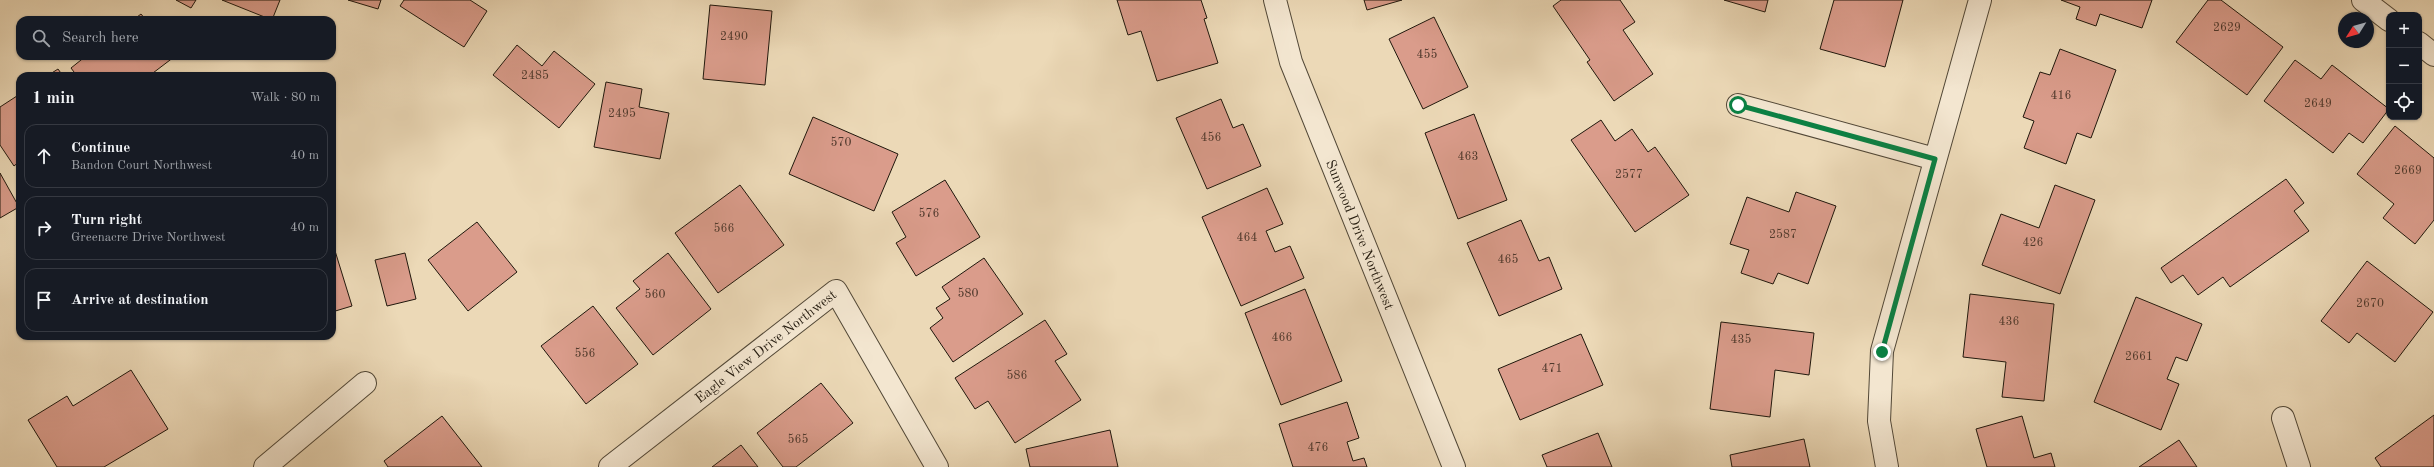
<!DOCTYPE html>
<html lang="en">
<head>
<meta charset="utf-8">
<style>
  body { margin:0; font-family:"Old Standard TT",serif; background:#242831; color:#f1f3f6 }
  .controls { position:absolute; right:12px; top:12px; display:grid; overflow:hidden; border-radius:8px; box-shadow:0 1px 3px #0004 }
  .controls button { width:36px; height:36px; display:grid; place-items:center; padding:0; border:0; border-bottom:1px solid #363941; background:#171b24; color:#f1f3f6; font:20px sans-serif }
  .compass { position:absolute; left:2338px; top:12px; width:36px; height:36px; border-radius:50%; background:#171b24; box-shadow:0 1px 3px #0004; rotate:233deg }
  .stop { position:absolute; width:12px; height:12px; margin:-9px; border:3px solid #0b8043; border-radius:50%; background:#fff }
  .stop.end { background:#0b8043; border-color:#fff; box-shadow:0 1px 4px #0008 }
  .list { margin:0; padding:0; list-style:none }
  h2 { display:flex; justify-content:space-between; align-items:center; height:52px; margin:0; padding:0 16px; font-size:17px }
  h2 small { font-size:13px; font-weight:400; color:#9ea1a6 }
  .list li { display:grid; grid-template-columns:26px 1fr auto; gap:12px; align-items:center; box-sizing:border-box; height:64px; margin:0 8px 8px; padding:0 8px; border:1px solid #363941; border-radius:12px }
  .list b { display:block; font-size:15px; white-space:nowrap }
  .list p { margin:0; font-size:13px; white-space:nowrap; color:#9ea1a6 }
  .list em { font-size:13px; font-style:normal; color:#9ea1a6 }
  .icon { flex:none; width:22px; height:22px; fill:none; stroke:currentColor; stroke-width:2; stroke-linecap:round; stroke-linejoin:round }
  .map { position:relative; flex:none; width:2434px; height:467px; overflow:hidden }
  .search { position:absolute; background:#171b24; box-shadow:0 1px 3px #0004; left:16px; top:16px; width:320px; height:44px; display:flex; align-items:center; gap:10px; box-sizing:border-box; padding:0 14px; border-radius:12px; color:#9ea1a6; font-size:15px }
  .panel { position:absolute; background:#171b24; box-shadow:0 1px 3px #0004; left:16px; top:72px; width:320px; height:268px; border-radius:12px }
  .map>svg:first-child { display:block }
</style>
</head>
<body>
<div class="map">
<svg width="2434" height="467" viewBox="0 0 2434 467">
  <rect width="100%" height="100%" fill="#ecd9b7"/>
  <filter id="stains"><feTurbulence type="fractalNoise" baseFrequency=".005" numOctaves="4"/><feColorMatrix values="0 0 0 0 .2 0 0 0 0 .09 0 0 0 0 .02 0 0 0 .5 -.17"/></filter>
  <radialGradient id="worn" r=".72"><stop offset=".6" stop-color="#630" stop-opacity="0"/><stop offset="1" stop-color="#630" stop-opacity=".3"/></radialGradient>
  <!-- building -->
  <g fill="#da9c8b" stroke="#1f170c">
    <polygon points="176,0 196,0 191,8"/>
    <polygon points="222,0 280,0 272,20"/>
    <polygon points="348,0 381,0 378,9"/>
    <polygon points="404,0 470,0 487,11 464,47 400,6"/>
    <polygon points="1117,0 1201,0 1207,18 1204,19 1218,63 1157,81 1141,31 1128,35"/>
    <polygon points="1364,0 1402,0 1367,10"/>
    <polygon points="1561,0 1620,0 1635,22 1623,30 1653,74 1614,101 1587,62 1590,60 1553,6"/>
    <polygon points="1724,0 1768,0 1765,12"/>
    <polygon points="1834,0 1903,0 1885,67 1820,49"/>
    <polygon points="2061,0 2152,0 2142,28 2100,14 2096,26 2076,19 2080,7"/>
    <polygon points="2208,0 2221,0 2283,47 2247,95 2176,42"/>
    <polygon points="710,5 772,11 765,85 703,79"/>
    <polygon points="141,14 146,20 133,20"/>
    <polygon points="1434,17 1468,87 1423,109 1389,39"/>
    <polygon points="517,45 542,66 554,51 595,84 559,128 493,75"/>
    <polygon points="2060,49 2116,70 2091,138 2077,133 2066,164 2024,148 2034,121 2023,117 2040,72 2050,75"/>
    <polygon points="86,56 173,56 174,57 149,76 77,76 71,68"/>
    <polygon points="2295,60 2321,79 2332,65 2389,109 2363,143 2349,133 2333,153 2264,101"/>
    <polygon points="58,69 63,76 47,76"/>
    <polygon points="606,82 642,89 639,107 669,113 660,159 594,147"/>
    <polygon points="20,94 20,161 14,166 0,145 0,107"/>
    <polygon points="1221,99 1233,128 1243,124 1261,166 1207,189 1176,118"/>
    <polygon points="1474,114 1507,200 1458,219 1425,133"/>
    <polygon points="813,117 898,154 874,211 789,174"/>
    <polygon points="1601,120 1615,141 1632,129 1648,152 1655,147 1689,195 1635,232 1571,140"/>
    <polygon points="2395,126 2434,158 2434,220 2415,244 2383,218 2394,204 2357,174"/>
    <polygon points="0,173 19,207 0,218"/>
    <polygon points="2286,179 2304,203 2294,211 2309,231 2230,287 2223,277 2198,295 2183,275 2171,283 2161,268"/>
    <polygon points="945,180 980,237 916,276 896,243 906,237 892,212"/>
    <polygon points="740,185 784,245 718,293 675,233"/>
    <polygon points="2055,185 2095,200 2060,294 1982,265 2001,214 2039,228"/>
    <polygon points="1267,188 1283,224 1266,231 1275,252 1290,246 1304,278 1241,306 1202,217"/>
    <polygon points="1796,192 1836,206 1808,284 1778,273 1773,284 1741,273 1749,250 1730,244 1747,197 1789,212"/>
    <polygon points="1521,220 1539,261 1549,257 1562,289 1499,316 1467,243"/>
    <polygon points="477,222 517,272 468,311 428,260"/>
    <polygon points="332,241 352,306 332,312"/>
    <polygon points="405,253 416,299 387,306 375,260"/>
    <polygon points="668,253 711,309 653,355 616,308 640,289 633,281"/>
    <polygon points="984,258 1023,314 953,362 930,328 943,318 936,308 950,299 942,287"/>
    <polygon points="2367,261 2433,312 2395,362 2357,333 2349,343 2321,321"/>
    <polygon points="1305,289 1342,381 1281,405 1245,313"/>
    <polygon points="1970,294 2054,304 2044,401 2002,397 2006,362 1963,357"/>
    <polygon points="2136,297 2202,324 2187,361 2176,357 2167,379 2179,384 2161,430 2094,402"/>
    <polygon points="593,306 638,364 586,404 541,346"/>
    <polygon points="1045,320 1067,354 1055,361 1081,400 1015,443 988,401 975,409 955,378"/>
    <polygon points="1721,322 1814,333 1809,375 1775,370 1770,417 1710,409"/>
    <polygon points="1581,334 1603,385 1520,420 1498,369"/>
    <polygon points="131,370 168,429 104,467 57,467 28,420 67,396 73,406"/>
    <polygon points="821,383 853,423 796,467 783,467 757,433"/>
    <polygon points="1347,402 1359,438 1347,442 1353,461 1364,458 1367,467 1293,467 1279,424"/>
    <polygon points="2434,415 2434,467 2381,467 2375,458"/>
    <polygon points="442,416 482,467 388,467 384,461"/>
    <polygon points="2022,416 2034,458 2051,453 2055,467 1987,467 1976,429"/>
    <polygon points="1110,430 1118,467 1030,467 1026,449"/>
    <polygon points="1598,433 1612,467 1547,467 1542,455"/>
    <polygon points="1804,439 1810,467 1732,467 1730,455"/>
    <polygon points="2179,440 2197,467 2139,467"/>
    <polygon points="741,445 758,467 712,467"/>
  </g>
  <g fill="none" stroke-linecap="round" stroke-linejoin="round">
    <!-- minor casing -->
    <g stroke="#524837" stroke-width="24">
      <g id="minor">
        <path id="s1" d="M1275,0L1291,62L1454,467"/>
        <polyline points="2363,0 2389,20"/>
        <polyline points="2419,43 2434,55"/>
        <polyline points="1738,105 1935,159"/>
        <polyline points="2283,418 2299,467"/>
        <polyline points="265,467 365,383"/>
        <path id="s2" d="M610,467L836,291L937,467"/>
        <polyline points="1887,467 1879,421 1882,351 1980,0"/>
      </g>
    </g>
    <!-- minor -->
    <use href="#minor" stroke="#f3e6d0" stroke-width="22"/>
  </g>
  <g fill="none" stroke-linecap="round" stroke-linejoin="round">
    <!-- route -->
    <polyline stroke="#0b8043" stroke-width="5" points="1738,105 1935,159 1882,352"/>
  </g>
  <g text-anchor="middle" stroke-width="3" stroke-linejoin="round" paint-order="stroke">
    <!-- number labels -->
    <g font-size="12" fill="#4e382c">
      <text x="2227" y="31">2629</text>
      <text x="734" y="40">2490</text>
      <text x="1427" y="58">455</text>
      <text x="535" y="79">2485</text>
      <text x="2061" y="99">416</text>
      <text x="2318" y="107">2649</text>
      <text x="622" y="117">2495</text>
      <text x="1211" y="141">456</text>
      <text x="841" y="146">570</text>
      <text x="1468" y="160">463</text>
      <text x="2408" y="174">2669</text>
      <text x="1629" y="178">2577</text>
      <text x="929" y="217">576</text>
      <text x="724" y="232">566</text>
      <text x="1783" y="238">2587</text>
      <text x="1247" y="241">464</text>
      <text x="2033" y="246">426</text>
      <text x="1508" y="263">465</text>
      <text x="968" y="297">580</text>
      <text x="655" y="298">560</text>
      <text x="2370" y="307">2670</text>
      <text x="2009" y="325">436</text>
      <text x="1282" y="341">466</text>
      <text x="1741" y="343">435</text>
      <text x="585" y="357">556</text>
      <text x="2139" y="360">2661</text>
      <text x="1552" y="372">471</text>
      <text x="1017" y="379">586</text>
      <text x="798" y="443">565</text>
      <text x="1318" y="451">476</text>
    </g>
    <!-- street labels -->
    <g font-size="14" fill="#1f170c" stroke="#f3e6d0">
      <text dy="5" stroke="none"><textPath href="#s1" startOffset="250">Sunwood Drive Northwest</textPath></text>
      <text dy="5" stroke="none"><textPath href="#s2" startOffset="197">Eagle View Drive Northwest</textPath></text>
    </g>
  </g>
  <rect width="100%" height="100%" filter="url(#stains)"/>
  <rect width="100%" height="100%" fill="url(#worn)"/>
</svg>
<div class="controls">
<button>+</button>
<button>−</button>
<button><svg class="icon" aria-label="locate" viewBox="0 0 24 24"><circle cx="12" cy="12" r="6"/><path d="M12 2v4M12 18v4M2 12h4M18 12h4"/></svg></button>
</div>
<svg class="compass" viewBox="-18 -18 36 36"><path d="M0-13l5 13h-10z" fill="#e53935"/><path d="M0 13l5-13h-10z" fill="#9ea1a6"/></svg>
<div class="stop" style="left:1738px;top:105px"></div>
<div class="stop end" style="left:1882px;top:352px"></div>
<div class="search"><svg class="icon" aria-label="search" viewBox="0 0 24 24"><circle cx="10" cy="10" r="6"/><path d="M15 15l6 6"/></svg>Search here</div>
<section class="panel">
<h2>1 min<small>Walk · 80 m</small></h2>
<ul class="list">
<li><svg class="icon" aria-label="ahead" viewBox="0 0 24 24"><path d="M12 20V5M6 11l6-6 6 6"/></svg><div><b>Continue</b><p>Bandon Court Northwest</p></div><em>40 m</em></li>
<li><svg class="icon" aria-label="right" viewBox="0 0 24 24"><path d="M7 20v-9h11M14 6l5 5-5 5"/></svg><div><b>Turn right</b><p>Greenacre Drive Northwest</p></div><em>40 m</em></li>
<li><svg class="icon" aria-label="arrive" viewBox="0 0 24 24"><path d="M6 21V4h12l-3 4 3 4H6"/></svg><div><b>Arrive at destination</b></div></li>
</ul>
</section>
</div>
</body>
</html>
